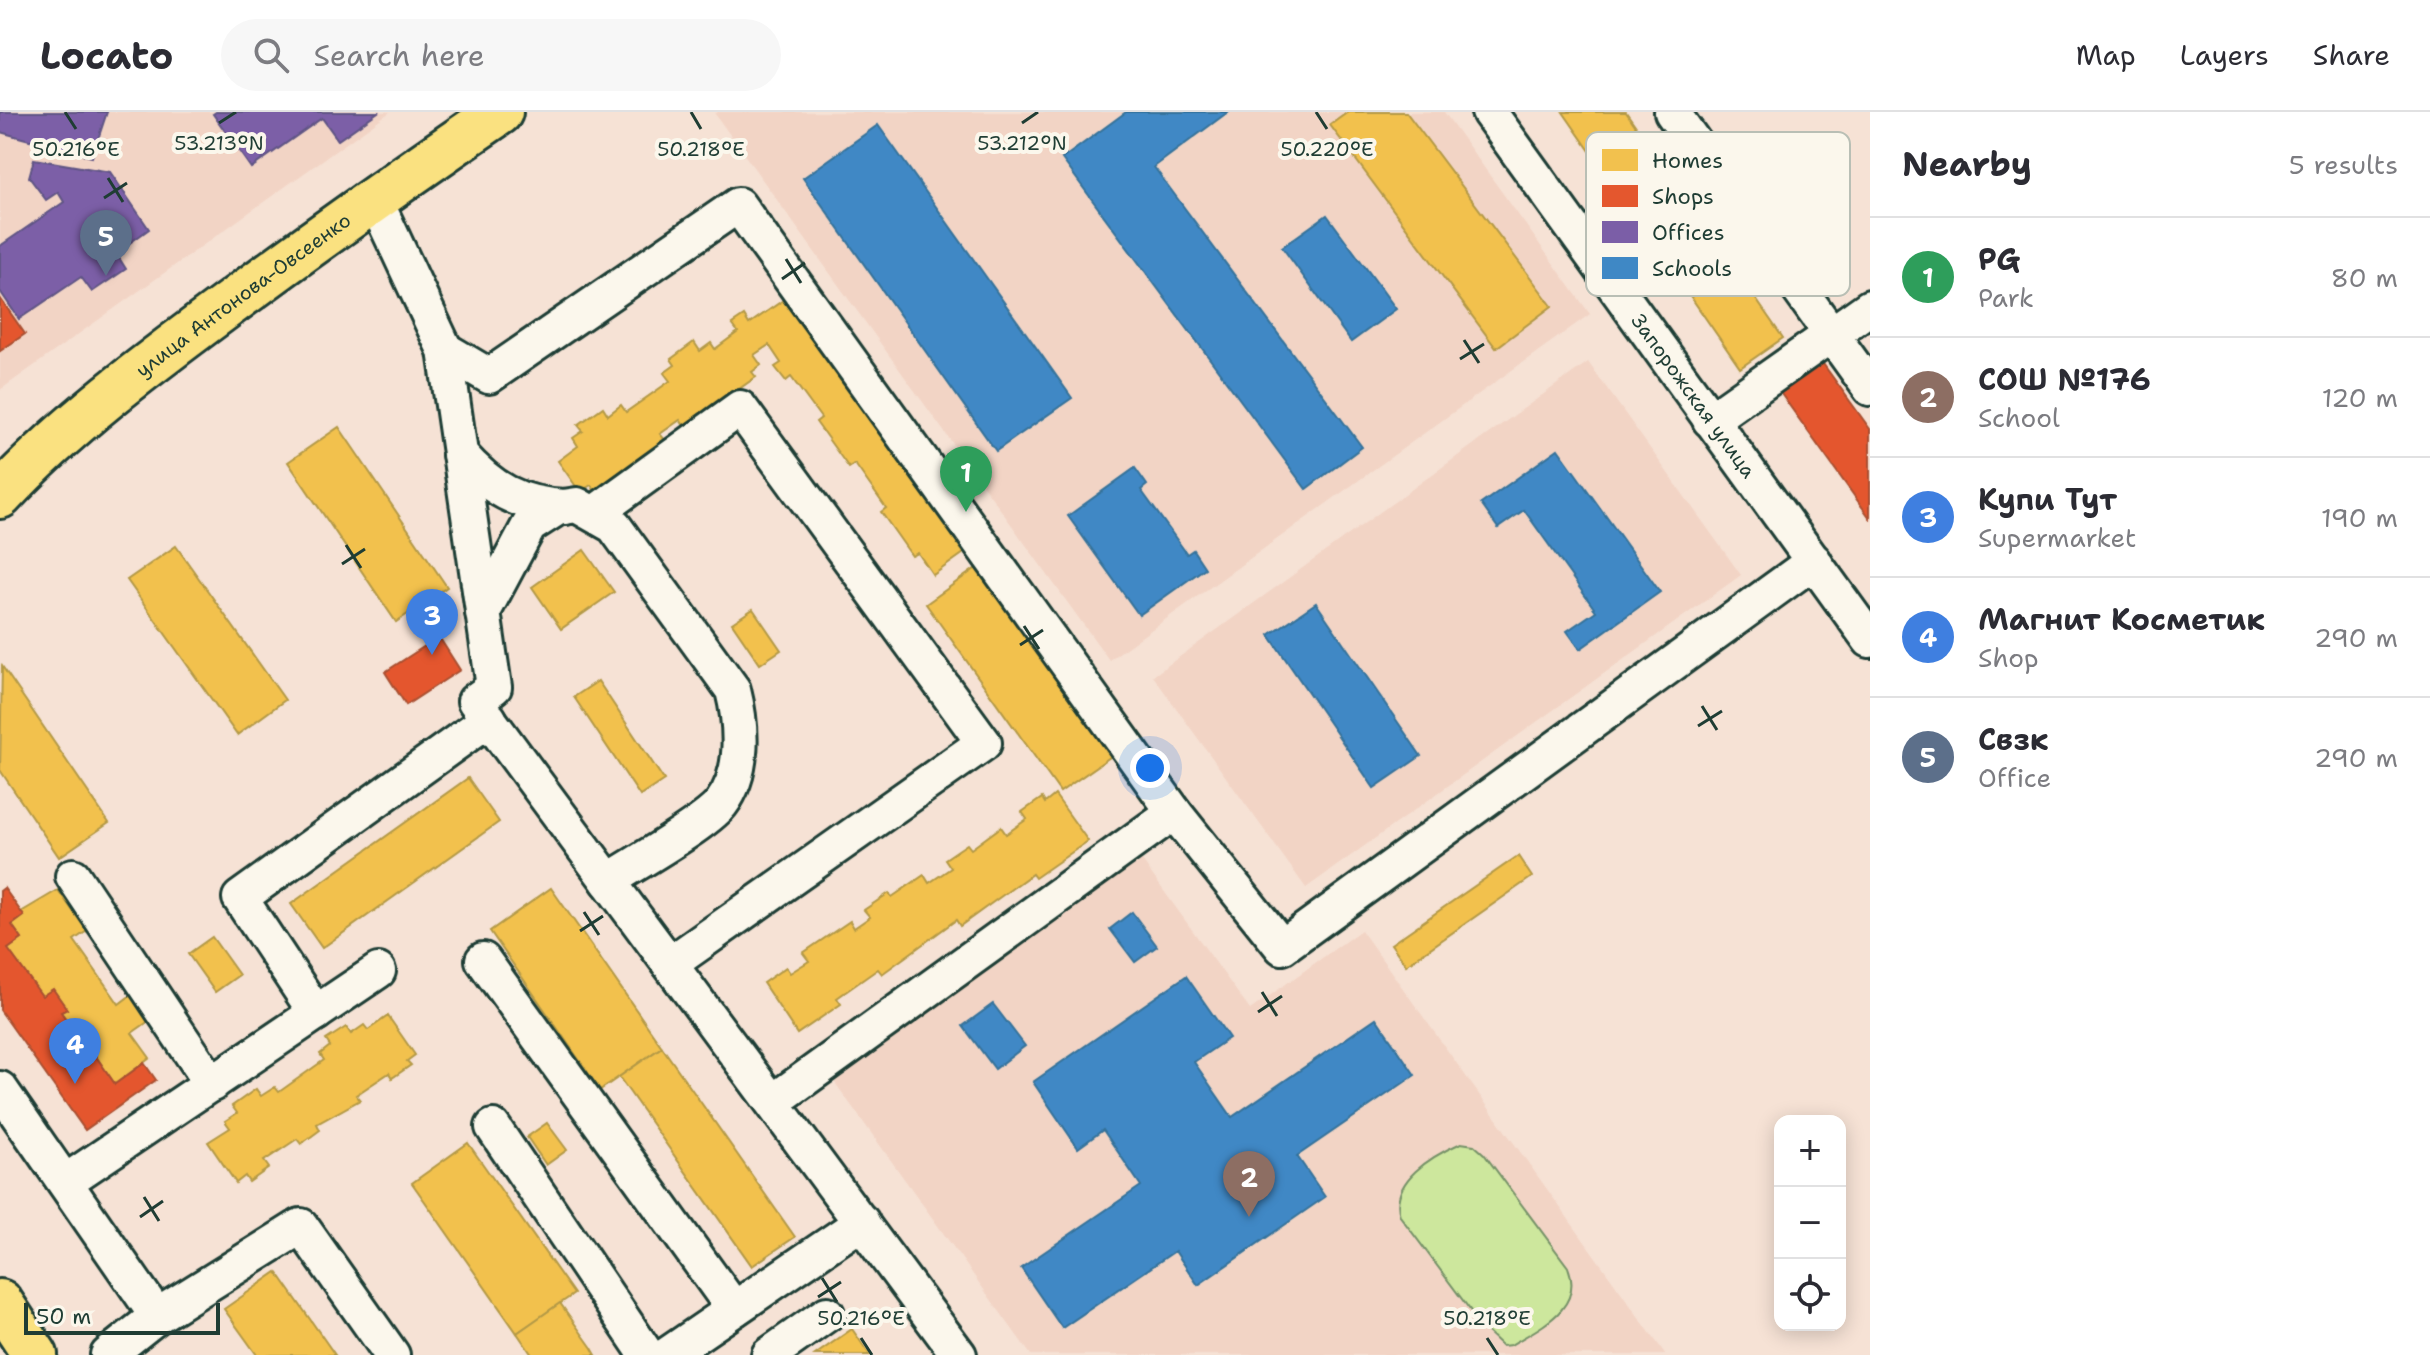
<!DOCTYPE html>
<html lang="en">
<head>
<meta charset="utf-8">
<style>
  body { margin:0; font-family:"Shantell Sans",sans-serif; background:#f7f7f7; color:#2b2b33 }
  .controls { position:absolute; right:24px; bottom:24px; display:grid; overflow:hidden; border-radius:16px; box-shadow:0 4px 20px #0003 }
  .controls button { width:72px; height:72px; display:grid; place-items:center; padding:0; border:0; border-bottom:2px solid #e1e1e2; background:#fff; color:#2b2b33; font:40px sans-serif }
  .scale { position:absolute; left:24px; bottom:20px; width:196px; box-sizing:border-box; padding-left:8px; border:4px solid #1f3d34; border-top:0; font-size:22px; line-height:28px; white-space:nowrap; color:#1f3d34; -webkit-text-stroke:6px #fbf7ec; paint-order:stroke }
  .you { position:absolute; left:1150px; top:656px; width:28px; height:28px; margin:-20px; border:6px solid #fff; border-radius:50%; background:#1a73e8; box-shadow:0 0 0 12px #1a73e833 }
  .badge { display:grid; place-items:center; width:52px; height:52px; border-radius:50%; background:#ea580c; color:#fff; font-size:26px; font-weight:700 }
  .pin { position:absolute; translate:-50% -66px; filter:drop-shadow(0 2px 4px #0008) }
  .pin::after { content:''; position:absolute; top:42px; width:28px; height:24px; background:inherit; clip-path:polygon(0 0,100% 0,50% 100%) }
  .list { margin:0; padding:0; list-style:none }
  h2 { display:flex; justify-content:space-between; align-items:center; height:104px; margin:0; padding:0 32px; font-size:34px }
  h2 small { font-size:26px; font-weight:400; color:#7c7c81 }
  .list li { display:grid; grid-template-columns:52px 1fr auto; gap:24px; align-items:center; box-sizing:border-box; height:120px; padding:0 32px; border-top:2px solid #e1e1e2 }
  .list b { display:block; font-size:30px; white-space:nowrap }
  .list p { margin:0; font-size:26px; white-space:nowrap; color:#7c7c81 }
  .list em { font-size:26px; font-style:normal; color:#7c7c81 }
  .icon { flex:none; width:44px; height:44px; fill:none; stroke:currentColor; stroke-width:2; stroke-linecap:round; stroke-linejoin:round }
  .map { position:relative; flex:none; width:1870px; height:1243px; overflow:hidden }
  header { display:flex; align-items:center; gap:48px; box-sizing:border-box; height:112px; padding:0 40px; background:#fff; border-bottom:2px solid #e1e1e2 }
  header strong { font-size:38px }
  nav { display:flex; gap:44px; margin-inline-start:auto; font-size:28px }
  .search { width:560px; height:72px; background:#f7f7f7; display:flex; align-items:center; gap:20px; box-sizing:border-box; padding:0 28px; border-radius:44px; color:#7c7c81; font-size:30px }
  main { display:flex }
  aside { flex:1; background:#fff }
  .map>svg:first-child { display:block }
</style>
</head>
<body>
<header>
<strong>Locato</strong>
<div class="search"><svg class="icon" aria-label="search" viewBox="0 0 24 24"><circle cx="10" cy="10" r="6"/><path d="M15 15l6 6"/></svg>Search here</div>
<nav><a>Map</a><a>Layers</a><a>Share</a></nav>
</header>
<main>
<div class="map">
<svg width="1870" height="1243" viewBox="0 0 1870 1243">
  <rect width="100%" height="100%" fill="#f6e2d5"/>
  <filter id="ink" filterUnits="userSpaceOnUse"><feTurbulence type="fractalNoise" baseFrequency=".0125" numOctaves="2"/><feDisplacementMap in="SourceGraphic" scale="16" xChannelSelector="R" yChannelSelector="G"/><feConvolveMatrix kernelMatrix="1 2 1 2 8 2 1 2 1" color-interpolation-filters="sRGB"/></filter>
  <g filter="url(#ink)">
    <!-- built -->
    <g fill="#f2d4c5">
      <polygon points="0,0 390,0 0,278"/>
      <polygon points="718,0 1444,0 1590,202 1109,548 715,2"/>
      <polygon points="1588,250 1741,463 1306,776 1153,564"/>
      <polygon points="1140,746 1250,898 1361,818 1666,1243 1031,1243 833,968"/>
    </g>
    <!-- green -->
    <path fill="#cde79d" stroke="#769268" stroke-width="2" d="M1461,1031L1474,1033L1484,1042L1568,1155C1584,1196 1542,1214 1511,1233L1502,1234L1485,1218L1400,1104C1389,1069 1432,1044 1461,1031Z"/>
    <!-- homes -->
    <g fill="#f2c14e" stroke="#b39946" stroke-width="2">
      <polygon points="1348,0 1406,0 1552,194 1496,236 1330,13"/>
      <polygon points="1563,0 1626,0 1783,226 1740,256"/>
      <polygon points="792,182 900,335 894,339 908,360 914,356 964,427 957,431 964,441 933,463 918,441 912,444 881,400 886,396 855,352 849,356 816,310 821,306 791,265 786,269 775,255 781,251 769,233 754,243 761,253 752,260 756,265 685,315 680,308 660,322 666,329 595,379 591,373 580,380 558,349 578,334 573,326 583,319 578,313 603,295 608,303 621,293 626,300 670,269 664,261 675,253 671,247 694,230 700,239 711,231 715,237 738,220 732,212 744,204 749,212"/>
      <polygon points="339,315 447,475 396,510 288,350"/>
      <polygon points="176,434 285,588 237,623 127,468"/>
      <polygon points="584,438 614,480 561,517 532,475"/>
      <polygon points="986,449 1120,638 1060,680 926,492"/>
      <polygon points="753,497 781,538 760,552 732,511"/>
      <polygon points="2,554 109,711 59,745 0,658"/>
      <polygon points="598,569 664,668 640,684 574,585"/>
      <polygon points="468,666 499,710 322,836 291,792"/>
      <polygon points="1055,683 1088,729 1035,766 1032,762 960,814 956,808 882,862 878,857 837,886 841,892 797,922 763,871 786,855 790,861 809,849 803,841 850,809 854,816 870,805 864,798 889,781 892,785 924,763 929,771 951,756 945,747 967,732 971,737 1001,715 1006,722 1027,707 1022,700 1042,686 1045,691"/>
      <polygon points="1518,744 1532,765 1406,853 1391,832"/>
      <polygon points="551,776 662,935 600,978 490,819"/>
      <polygon points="58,778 87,819 74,828 119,892 131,883 149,909 132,921 150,946 115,972 95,943 81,953 68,935 80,927 61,900 67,897 53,877 42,884 8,837 22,827 12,813 24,804 21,800"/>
      <polygon points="212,825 239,863 215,880 188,842"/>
      <polygon points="388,904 415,943 407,949 411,953 392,966 389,961 356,983 360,988 317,1012 320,1018 301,1032 297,1027 264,1049 269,1056 249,1070 245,1064 236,1071 208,1030 230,1016 225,1009 237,1001 232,994 256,977 261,984 275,975 279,980 324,948 320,942 330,934 326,928 346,915 351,922 364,913 368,918"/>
      <polygon points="662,935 795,1125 752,1154 619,965"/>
      <polygon points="547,1011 567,1038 546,1053 527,1025"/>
      <polygon points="468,1031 574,1182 517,1221 412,1071"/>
      <polygon points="277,1160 335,1243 257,1243 224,1197"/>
      <polygon points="560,1191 592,1236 596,1243 532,1243 517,1221"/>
      <polygon points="852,1217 870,1243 815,1243"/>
    </g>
    <!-- shops -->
    <g fill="#e4572e" stroke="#a94f30" stroke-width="2">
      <polygon points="0,186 25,222 0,239"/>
      <polygon points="1821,249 1870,317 1870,406 1779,279"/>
      <polygon points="439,525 460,558 406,593 385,560"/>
      <polygon points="4,776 24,804 12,813 22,827 8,837 42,884 53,877 67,897 61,900 80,927 68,935 81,953 95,943 115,972 144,951 156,968 85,1018 0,898 0,779"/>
    </g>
    <!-- offices -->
    <g fill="#7b5ea7" stroke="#5f5484" stroke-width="2">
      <polygon points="0,0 107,0 92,45 0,20"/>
      <polygon points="216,0 378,0 338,28 322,6 251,56 213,2"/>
      <polygon points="34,47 110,60 149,117 116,141 126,157 92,180 81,165 19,207 0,179 0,134 64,90 58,80 46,88 29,65"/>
    </g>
    <!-- schools -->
    <g fill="#3f88c5" stroke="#35729a" stroke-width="2">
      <polygon points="1126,0 1228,0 1154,55 1362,335 1306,377 1062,47"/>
      <polygon points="878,13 1072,286 996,339 803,66"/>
      <polygon points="1327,103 1396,197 1351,230 1282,135"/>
      <polygon points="1558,337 1660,480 1580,537 1567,519 1596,499 1524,398 1498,416 1481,392"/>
      <polygon points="1135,356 1147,373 1141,378 1187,442 1193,438 1205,456 1139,503 1068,404"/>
      <polygon points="1316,491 1421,644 1374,676 1269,523"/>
      <polygon points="1132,800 1157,834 1135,850 1110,817"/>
      <polygon points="1186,864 1229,926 1194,950 1232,1005 1376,906 1415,963 1297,1044 1325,1085 1198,1173 1175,1139 1062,1216 1021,1156 1141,1074 1103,1018 1078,1036 1033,970"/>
      <polygon points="993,892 1025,934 995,957 963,914"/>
    </g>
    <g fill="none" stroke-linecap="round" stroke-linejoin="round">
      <!-- minor casing -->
      <g stroke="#1f3d34" stroke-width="40">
        <g id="minor">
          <path id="s1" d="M1489,0L1870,528"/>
          <polyline points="1672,0 1870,276"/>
          <polyline points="374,86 445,238 494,575 475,589 959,1243"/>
          <polyline points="445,238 489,264 738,93 1174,700 1282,835 1814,449"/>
          <polyline points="1710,308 1870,195"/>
          <path d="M460,342C491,377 518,393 565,395"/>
          <polyline points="595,401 740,296 984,631 670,852"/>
          <path d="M483,500L529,414L557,396L577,393L614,414L733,578C742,614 745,661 721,692C704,713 634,752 608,769"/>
          <polyline points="73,764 212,972"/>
          <polyline points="483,848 734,1197"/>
          <polyline points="316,901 240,786 489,607"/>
          <polyline points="0,977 157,1204"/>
          <polyline points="774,989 1174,700"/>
          <polyline points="493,1015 647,1243"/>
          <polyline points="65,1070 378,859"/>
          <polyline points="108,1243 157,1204 301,1114 392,1243"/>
          <polyline points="667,1243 862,1110"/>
          <polyline points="769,1243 827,1202"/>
        </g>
      </g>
      <!-- major casing -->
      <g stroke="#1f3d34" stroke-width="50">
        <g id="major">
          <path id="s2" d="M0,384C69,310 151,250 232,190C320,125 409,62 500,0"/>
          <polyline points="0,1190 35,1243"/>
        </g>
      </g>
      <!-- minor -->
      <use href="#minor" stroke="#fbf7ec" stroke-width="34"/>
      <!-- major -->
      <use href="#major" stroke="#fae180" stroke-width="44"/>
    </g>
  </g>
  <!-- ticks -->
  <path fill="none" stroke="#1f3d34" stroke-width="3" d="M65,0L76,17M691,0L701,17M1316,0L1327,17M219,11L236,0M1022,11L1038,0M108,66L123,90M104,86L127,71M786,147L801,171M782,167L805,151M1464,228L1479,251M1460,247L1484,232M346,433L361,456M342,452L365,437M1024,514L1039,537M1020,533L1043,518M1702,594L1717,618M1698,614L1722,599M584,800L599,823M580,819L603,804M1262,880L1277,904M1258,900L1282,884M144,1085L159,1109M140,1105L163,1089M822,1166L837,1190M818,1185L841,1170M861,1226L872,1243M1487,1226L1498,1243"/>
  <g text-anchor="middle" stroke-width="8" stroke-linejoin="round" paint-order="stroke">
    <!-- street labels -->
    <g font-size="20" fill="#1f3d34" stroke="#fbf7ec">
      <text dy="7" stroke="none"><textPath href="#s2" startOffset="316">улица Антонова-Овсеенко</textPath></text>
      <text dy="7" stroke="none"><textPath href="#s1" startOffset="350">Запорожская улица</textPath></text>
    </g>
  </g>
  <!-- legend -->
  <rect x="1586" y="20" width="264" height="164" rx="12" fill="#fbf7ec" stroke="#b9bfb5" stroke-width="2"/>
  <rect x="1602" y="37" width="36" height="22" fill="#f2c14e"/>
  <rect x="1602" y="73" width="36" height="22" fill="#e4572e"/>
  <rect x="1602" y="109" width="36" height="22" fill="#7b5ea7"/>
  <rect x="1602" y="145" width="36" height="22" fill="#3f88c5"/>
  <g font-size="22" fill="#1f3d34">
    <text x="1652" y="56">Homes</text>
    <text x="1652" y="92">Shops</text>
    <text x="1652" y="128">Offices</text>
    <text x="1652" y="164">Schools</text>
  </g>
  <g font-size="20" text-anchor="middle" fill="#1f3d34" stroke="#fbf7ec" stroke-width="8" stroke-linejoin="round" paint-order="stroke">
    <text x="219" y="38">53.213°N</text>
    <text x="1022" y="38">53.212°N</text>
    <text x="76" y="44">50.216°E</text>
    <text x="701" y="44">50.218°E</text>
    <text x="1327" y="44">50.220°E</text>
    <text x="861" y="1213">50.216°E</text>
    <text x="1487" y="1213">50.218°E</text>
  </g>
</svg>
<div class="controls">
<button>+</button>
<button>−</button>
<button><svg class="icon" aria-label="locate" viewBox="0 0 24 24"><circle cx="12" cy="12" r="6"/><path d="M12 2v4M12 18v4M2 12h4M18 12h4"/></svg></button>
</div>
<div class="scale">50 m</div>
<div class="you"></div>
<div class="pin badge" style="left:966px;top:400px;background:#2e9e5b">1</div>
<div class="pin badge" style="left:1249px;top:1105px;background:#8d6e63">2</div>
<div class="pin badge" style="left:432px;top:543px;background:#3f7fe0">3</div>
<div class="pin badge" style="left:75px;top:972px;background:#3f7fe0">4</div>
<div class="pin badge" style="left:106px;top:164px;background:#5c6f8a">5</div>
</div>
<aside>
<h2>Nearby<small>5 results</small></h2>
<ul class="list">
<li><span class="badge" style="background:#2e9e5b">1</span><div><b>PG</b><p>Park</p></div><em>80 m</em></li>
<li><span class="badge" style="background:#8d6e63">2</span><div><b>СОШ №176</b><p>School</p></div><em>120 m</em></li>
<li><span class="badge" style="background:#3f7fe0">3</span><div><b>Купи Тут</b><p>Supermarket</p></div><em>190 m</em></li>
<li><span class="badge" style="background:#3f7fe0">4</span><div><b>Магнит Косметик</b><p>Shop</p></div><em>290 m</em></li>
<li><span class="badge" style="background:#5c6f8a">5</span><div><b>Свзк</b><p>Office</p></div><em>290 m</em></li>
</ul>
</aside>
</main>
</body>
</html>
